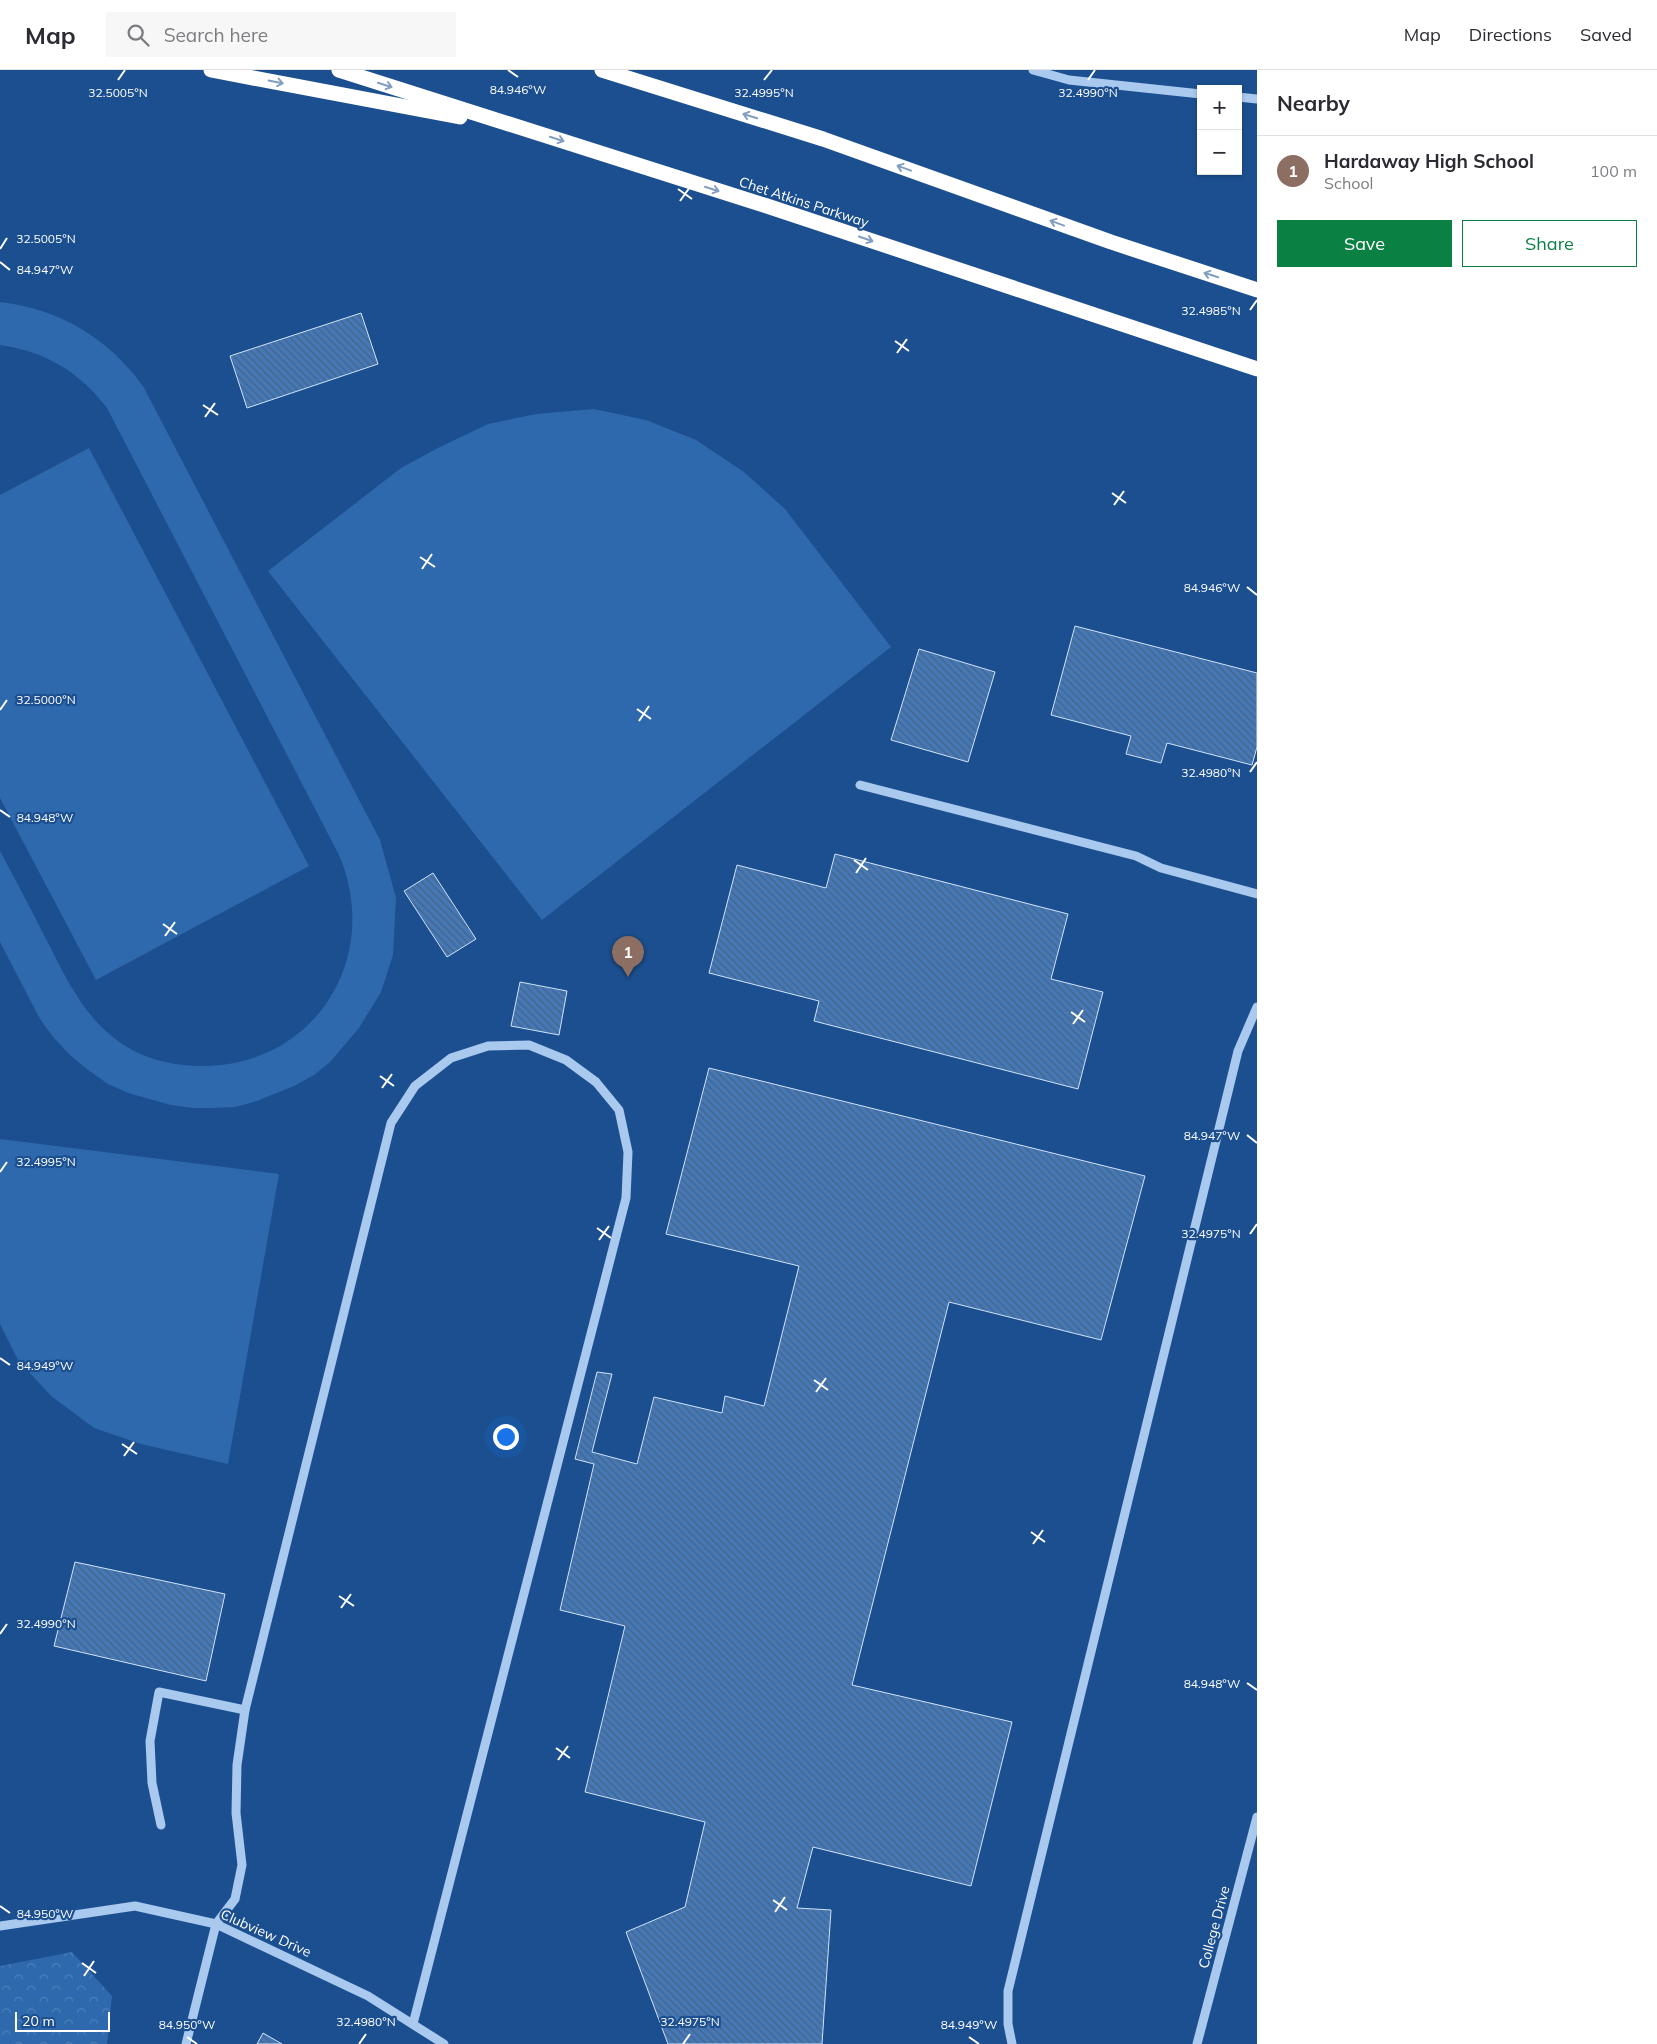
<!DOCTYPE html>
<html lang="en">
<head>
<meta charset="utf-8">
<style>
  body { margin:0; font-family:Mulish,sans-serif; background:#f7f7f7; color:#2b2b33 }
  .controls { position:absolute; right:15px; top:15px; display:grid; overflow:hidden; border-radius:0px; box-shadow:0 1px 4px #0004 }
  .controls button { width:45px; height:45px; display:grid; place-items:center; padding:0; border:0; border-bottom:1px solid #e1e1e2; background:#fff; color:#2b2b33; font:25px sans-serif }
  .scale { position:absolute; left:15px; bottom:12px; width:95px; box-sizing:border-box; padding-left:5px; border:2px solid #fff; border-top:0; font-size:14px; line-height:18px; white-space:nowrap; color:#fff; -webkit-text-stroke:4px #1b4f8f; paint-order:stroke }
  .you { position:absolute; left:505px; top:1366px; width:18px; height:18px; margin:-12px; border:4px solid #fff; border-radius:50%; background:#1a73e8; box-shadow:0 0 0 8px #1a73e833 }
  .badge { display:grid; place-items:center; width:32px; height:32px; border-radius:50%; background:#0b8043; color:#fff; font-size:16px; font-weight:700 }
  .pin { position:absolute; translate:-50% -41px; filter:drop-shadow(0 1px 2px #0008) }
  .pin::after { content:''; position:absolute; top:26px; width:18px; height:15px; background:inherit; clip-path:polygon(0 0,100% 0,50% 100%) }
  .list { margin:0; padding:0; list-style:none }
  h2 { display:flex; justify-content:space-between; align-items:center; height:65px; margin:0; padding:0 20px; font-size:21px }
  h2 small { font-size:16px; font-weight:400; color:#7c7c81 }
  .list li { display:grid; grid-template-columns:32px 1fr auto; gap:15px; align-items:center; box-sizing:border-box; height:70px; padding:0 20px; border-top:1px solid #e1e1e2 }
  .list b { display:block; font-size:19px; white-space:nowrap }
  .list p { margin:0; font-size:16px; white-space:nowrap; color:#7c7c81 }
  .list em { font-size:16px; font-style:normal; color:#7c7c81 }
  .actions { display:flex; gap:10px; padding:15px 20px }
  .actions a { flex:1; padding:11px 0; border:1px solid #0b8043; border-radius:0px; text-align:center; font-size:18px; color:#0b8043 }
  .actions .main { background:#0b8043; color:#fff }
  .icon { flex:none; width:28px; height:28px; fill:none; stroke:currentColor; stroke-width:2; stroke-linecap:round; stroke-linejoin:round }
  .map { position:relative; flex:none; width:1257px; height:1974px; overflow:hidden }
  header { display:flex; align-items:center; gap:30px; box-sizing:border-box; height:70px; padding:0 25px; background:#fff; border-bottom:1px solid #e1e1e2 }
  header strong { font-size:24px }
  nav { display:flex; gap:28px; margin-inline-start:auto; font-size:18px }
  .search { width:350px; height:45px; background:#f7f7f7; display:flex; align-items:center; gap:12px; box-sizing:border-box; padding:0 18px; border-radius:0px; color:#7c7c81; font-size:19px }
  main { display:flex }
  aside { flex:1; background:#fff }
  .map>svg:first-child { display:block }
</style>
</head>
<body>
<header>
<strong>Map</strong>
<div class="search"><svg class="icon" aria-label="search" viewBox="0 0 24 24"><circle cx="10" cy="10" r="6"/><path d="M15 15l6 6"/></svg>Search here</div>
<nav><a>Map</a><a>Directions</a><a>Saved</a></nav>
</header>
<main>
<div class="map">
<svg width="1257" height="1974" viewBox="0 0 1257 1974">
  <defs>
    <pattern id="forest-crowns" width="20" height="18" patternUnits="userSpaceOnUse" patternTransform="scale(1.25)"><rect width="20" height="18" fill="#2e69ad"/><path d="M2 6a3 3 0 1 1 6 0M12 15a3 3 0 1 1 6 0" fill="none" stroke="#4d80b9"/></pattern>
    <pattern id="building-back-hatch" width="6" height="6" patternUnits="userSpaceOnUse" patternTransform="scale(1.25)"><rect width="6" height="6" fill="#4478b7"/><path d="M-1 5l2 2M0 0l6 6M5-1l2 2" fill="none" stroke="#486282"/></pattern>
  </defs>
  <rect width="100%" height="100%" fill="#1b4f8f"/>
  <!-- forest -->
  <polygon fill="url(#forest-crowns)" points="72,1882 112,1926 107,1974 0,1974 0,1896"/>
  <!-- garden -->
  <g fill="#2e69ad">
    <path d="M0,232C60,239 108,268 143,316L380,770L396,828L393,885L381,922L359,958L330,992L314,1005L294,1016L254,1032L235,1037L212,1038H192L171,1035L128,1023L108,1014L88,1000L70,985L54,968L40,949L0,872V781C16,811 32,841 47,871C65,906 82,943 113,967C140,989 171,996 205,996C317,994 382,886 339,785L107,338C80,302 44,281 0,275Z"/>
    <polygon points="594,339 646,350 696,370 744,402 785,439 891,577 542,850 268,501 401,398 438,378 488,354 536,344"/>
    <polygon points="89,378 309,796 96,910 0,728 0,425"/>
    <polygon points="0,1069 279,1104 228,1394 141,1374 94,1358 51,1326 18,1290 0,1254"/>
  </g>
  <!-- building -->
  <g fill="url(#building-back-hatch)" stroke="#cfe3fa">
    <polygon points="361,243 378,294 247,338 230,286"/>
    <polygon points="1075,556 1257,603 1257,677 1252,695 1167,673 1161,693 1126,684 1131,666 1051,645"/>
    <polygon points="919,579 995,602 968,692 891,670"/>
    <polygon points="835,784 1068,844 1051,909 1103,922 1078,1019 814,951 819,931 709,903 737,795 826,818"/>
    <polygon points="433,803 476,869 447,887 404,821"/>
    <polygon points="520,912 567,921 559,965 511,956"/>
    <polygon points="709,998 1145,1106 1101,1270 949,1232 852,1615 1012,1652 971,1816 813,1777 797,1838 831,1840 822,1974 668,1974 626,1862 685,1837 705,1752 585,1722 625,1556 560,1540 594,1394 575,1389 597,1302 612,1304 592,1382 637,1394 654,1327 722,1343 725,1326 764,1336 799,1196 666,1164"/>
    <polygon points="75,1492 225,1524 206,1611 54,1576"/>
    <polygon points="263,1963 282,1974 257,1974"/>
  </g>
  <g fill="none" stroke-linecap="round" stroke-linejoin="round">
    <!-- minor -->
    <g stroke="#a9c9ee" stroke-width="9">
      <polyline points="1033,0 1069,10 1201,24"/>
      <polyline points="1238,27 1257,29"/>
      <polyline points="860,715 1136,786 1161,798 1257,824"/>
      <polyline points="161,1755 152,1713 150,1671 159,1622 245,1640"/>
      <polyline points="0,1856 135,1836 216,1854 368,1926 444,1974"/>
      <polyline points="186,1974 216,1854 235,1829 242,1795 236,1743 237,1695 245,1640 391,1053 415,1016 451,988 488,976 529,975 566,990 596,1012 619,1040 628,1082 626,1128 413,1954"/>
      <polyline points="1012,1974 1008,1954 1008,1921 1238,981 1257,937"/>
      <polyline points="1197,1974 1257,1747"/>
    </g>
    <!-- highway -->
    <g stroke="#fff" stroke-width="15">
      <polyline points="211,0 460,47"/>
      <polyline points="339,0 767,136 1257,299"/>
      <polyline points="602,0 823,69 1111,172 1257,220"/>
    </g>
  </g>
  <!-- one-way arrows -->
  <defs><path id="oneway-shaft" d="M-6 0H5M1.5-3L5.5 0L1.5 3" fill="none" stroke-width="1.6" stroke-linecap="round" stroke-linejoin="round" transform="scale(1.25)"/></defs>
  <g stroke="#829ec1">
    <use href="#oneway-shaft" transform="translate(276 12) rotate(11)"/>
    <use href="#oneway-shaft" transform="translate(385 15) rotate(18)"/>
    <use href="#oneway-shaft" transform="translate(750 46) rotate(-163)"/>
    <use href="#oneway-shaft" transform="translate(557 69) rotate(18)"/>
    <use href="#oneway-shaft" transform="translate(904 98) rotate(-160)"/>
    <use href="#oneway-shaft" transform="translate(712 119) rotate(18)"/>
    <use href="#oneway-shaft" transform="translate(1057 153) rotate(-160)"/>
    <use href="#oneway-shaft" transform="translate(866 169) rotate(19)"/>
    <use href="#oneway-shaft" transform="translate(1211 205) rotate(-162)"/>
  </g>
  <!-- ticks -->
  <path fill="none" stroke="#fff" stroke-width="2" d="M508,0L518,7M118,10L125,0M764,10L772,0M1088,10L1095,0M678,119L692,129M680,131L690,117M0,179L7,168M0,192L10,200M1250,240L1257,230M895,271L909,281M897,283L907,269M203,335L218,345M205,347L215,333M1112,423L1126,433M1114,435L1124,421M420,487L435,497M422,499L432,484M1247,517L1257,525M637,639L651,649M0,640L7,630M639,651L649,636M1250,702L1257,692M0,740L10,747M854,790L868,800M856,803L866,788M163,854L177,864M165,866L175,852M1071,942L1085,952M1073,954L1083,940M380,1006L394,1016M382,1018L392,1004M1247,1065L1257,1073M0,1102L7,1092M597,1158L611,1168M1250,1164L1257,1154M599,1170L609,1156M0,1288L10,1295M814,1310L828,1320M816,1322L826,1308M122,1374L137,1384M124,1386L134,1372M1031,1462L1045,1472M1033,1474L1043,1460M339,1526L354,1536M341,1538L351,1524M0,1564L7,1554M1247,1613L1257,1620M556,1678L570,1688M558,1690L568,1676M773,1830L787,1840M0,1836L10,1843M775,1842L785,1827M82,1893L96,1903M84,1906L94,1891M187,1967L197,1974M969,1967L979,1974M359,1974L366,1964M683,1974L690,1964"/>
  <g text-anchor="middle" stroke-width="4.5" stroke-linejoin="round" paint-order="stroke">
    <!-- street labels -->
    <g font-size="14" fill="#fff" stroke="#1b4f8f">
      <text transform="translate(804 132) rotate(18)" y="5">Chet Atkins Parkway</text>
      <text transform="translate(1214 1857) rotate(-75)" y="5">College Drive</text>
      <text transform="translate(266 1863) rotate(24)" y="5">Clubview Drive</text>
    </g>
  </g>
  <g font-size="12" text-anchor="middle" fill="#fff" stroke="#1b4f8f" stroke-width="4.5" stroke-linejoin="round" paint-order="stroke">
    <text x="518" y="24">84.946°W</text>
    <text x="118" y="27">32.5005°N</text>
    <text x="764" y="27">32.4995°N</text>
    <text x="1088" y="27">32.4990°N</text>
    <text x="46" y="173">32.5005°N</text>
    <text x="45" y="204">84.947°W</text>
    <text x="1211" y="245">32.4985°N</text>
    <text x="1212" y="522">84.946°W</text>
    <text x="46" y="634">32.5000°N</text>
    <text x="1211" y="707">32.4980°N</text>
    <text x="45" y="752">84.948°W</text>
    <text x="1212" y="1070">84.947°W</text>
    <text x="46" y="1096">32.4995°N</text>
    <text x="1211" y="1168">32.4975°N</text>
    <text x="45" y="1300">84.949°W</text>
    <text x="46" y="1558">32.4990°N</text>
    <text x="1212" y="1618">84.948°W</text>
    <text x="45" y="1848">84.950°W</text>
    <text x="366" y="1956">32.4980°N</text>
    <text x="690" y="1956">32.4975°N</text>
    <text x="187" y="1959">84.950°W</text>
    <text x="969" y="1959">84.949°W</text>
  </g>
</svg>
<div class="controls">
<button>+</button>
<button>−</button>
</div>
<div class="scale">20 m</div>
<div class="you"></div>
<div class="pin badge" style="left:628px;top:907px;background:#8d6e63">1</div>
</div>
<aside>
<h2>Nearby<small></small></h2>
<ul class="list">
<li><span class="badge" style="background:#8d6e63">1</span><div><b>Hardaway High School</b><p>School</p></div><em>100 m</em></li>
</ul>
<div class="actions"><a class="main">Save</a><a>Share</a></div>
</aside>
</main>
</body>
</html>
